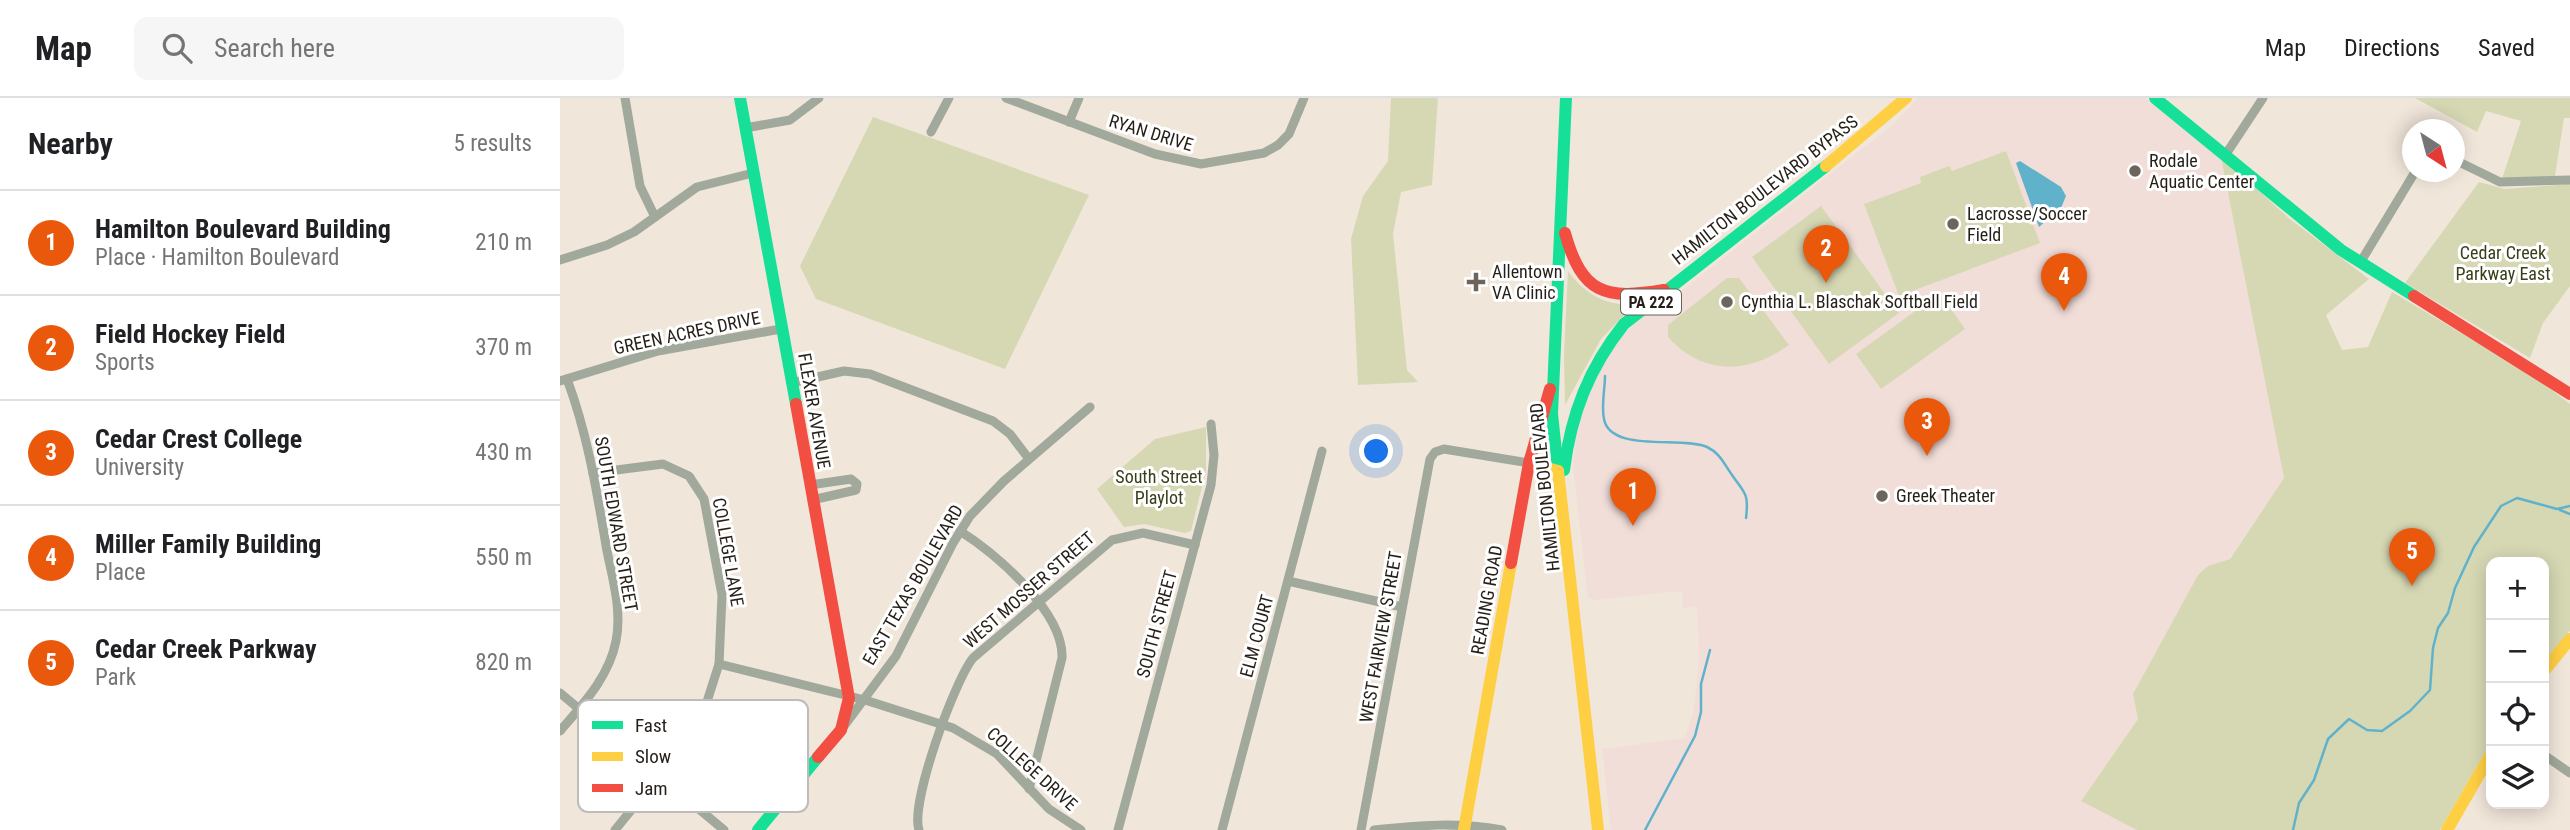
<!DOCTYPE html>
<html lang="en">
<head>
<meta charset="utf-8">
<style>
  body { margin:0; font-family:"Roboto Condensed",sans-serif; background:#f6f6f6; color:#202124 }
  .controls { position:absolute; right:21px; bottom:21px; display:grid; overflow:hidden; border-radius:14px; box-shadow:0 4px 18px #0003 }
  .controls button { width:63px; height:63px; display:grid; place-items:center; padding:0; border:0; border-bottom:2px solid #e0e0e0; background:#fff; color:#202124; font:35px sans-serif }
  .compass { position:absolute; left:1842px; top:21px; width:63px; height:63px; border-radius:50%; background:#fff; box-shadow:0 4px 18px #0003; rotate:144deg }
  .you { position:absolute; left:817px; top:354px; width:24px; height:24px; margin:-18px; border:5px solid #fff; border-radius:50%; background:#1a73e8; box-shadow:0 0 0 10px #1a73e833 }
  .badge { display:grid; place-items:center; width:46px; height:46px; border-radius:50%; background:#ea580c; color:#fff; font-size:23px; font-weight:700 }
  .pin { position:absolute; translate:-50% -58px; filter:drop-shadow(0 2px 4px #0008) }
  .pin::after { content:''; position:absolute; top:37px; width:24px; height:21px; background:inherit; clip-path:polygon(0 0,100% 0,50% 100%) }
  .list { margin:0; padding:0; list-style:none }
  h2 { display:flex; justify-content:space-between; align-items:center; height:91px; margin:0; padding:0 28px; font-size:30px }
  h2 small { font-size:23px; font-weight:400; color:#757577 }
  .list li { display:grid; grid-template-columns:46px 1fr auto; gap:21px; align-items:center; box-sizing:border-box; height:105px; padding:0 28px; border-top:2px solid #e0e0e0 }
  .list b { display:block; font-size:26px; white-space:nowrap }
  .list p { margin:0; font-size:23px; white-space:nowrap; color:#757577 }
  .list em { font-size:23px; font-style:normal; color:#757577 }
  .icon { flex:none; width:38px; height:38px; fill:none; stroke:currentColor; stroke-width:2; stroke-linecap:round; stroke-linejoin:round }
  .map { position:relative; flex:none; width:2010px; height:732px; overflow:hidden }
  header { display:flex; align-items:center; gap:42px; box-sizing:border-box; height:98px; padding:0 35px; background:#fff; border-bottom:2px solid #e0e0e0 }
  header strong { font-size:33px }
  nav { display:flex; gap:38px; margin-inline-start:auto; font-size:24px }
  .search { width:490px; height:63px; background:#f6f6f6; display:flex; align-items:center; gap:18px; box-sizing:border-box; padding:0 24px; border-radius:14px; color:#757577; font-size:26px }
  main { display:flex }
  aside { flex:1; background:#fff }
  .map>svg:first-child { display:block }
</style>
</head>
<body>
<header>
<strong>Map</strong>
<div class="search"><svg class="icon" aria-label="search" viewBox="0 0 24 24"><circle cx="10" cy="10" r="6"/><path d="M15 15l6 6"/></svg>Search here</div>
<nav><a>Map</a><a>Directions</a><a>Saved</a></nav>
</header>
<main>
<aside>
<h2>Nearby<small>5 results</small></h2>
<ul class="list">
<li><span class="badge">1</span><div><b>Hamilton Boulevard Building</b><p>Place · Hamilton Boulevard</p></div><em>210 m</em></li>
<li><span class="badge">2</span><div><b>Field Hockey Field</b><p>Sports</p></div><em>370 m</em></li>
<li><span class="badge">3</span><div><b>Cedar Crest College</b><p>University</p></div><em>430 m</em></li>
<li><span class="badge">4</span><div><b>Miller Family Building</b><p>Place</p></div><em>550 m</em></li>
<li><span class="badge">5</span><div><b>Cedar Creek Parkway</b><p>Park</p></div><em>820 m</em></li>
</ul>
</aside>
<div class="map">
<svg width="2010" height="732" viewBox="0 0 2010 732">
  <rect width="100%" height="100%" fill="#f1e6da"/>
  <!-- education -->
  <polygon fill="#f2ded9" points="1358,0 1585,0 1661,59 1724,380 1669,461 1648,468 1578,621 1521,702 1577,732 1051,732 1042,651 1125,640 1134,610 1139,562 1137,509 1123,510 1122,493 1034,502 1028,500 1013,367 1019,319 1039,271 1062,238 1079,221 1110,202 1336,24"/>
  <!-- green -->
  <g fill="#d6d8b4">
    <polygon points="831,0 878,0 872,87 841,94 833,136 847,272 858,284 798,287 791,141 803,98 828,63"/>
    <polygon points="1855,0 2010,0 2010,20 2004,20 1995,78 1942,81 1961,23 1926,13 1917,34"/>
    <polygon points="313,19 529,97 445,271 256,201 240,168"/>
    <polygon points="1446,53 1480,145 1339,198 1304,106 1361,85 1360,79 1389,68 1392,73"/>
    <polygon points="1661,59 1730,121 1809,181 1766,217 1782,252 1808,249 1832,194 1972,277 2010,306 2010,533 1984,563 1984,464 1931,464 1931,644 1880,732 1577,732 1521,703 1578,621 1573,596 1638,477 1648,468 1670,461 1724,380"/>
    <polygon points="1919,84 1945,91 2010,86 2010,188 1983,225 1970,260 1845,185"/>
    <polygon points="1261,108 1339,215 1269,266 1192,159"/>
    <path d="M1008,173C1024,195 1046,209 1075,206L1041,241L1005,307L1004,256Z"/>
    <path d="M1167,180H1179L1229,247C1188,276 1143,278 1108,239V227Z"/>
    <polygon points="1380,195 1405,231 1321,291 1296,256"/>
    <polygon points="646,329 646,373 631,433 625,435 584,426 564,429 537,391 595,341"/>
  </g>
  <!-- water -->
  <polygon fill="#60b2cb" points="1460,63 1501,89 1506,98 1501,110 1479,129 1456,65"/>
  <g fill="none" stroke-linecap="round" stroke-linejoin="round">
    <!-- stream -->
    <g stroke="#60b2cb" stroke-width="2.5">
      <path d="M1045,278C1045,291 1041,308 1044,321C1050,355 1122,338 1147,349C1160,355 1164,366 1172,377C1185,396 1189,395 1186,420"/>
      <polyline points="2000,412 2010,416"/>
      <polyline points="1085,732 1135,638 1141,614 1141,586 1150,552"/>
      <polyline points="1733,732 1739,705 1754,682 1768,641 1789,621 1807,632 1822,633 1850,613 1870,592 1873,550 1878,530 1888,515 1895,490 1914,449 1941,408 1957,400 1997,411 2010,408"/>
    </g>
    <!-- street -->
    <g stroke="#a0a99b" stroke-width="9">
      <polyline points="65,0 80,88 95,119"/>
      <polyline points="446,0 595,56 641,66 704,55 718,47 729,36 744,0"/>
      <polyline points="509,24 519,0"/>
      <polyline points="185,30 230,22 259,0"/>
      <polyline points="371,34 389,0"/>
      <polyline points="1666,56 1703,0"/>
      <polyline points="1895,62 1940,84 2010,82"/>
      <polyline points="0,162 47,147 74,134 137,89 193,75"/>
      <polyline points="1800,165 1855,74"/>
      <polyline points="0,283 98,253 221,231"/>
      <polyline points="231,285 284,273 310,276 433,323 450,336 469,361"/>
      <polyline points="33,375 103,366 129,378 144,401 162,497 159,566 143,616 120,652 55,732"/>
      <polyline points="250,387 291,381 297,386 296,392 252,402"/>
      <path d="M400,433C436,456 504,514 502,560L469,691"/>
      <polyline points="728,483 842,509"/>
      <polyline points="159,566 305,602 393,630 437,656 489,711 521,732"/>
      <polyline points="0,595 164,732"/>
      <polyline points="284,628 336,558 393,445 410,418 444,383 530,309"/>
      <path d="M0,633C23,606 49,579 56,543C62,513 53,482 47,453C37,395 28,337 7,281"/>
      <polyline points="1984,657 2010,675"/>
      <path d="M359,732C350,705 394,584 413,560L552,442L583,435L635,447"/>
      <polyline points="558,732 651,387 654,357 651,326"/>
      <polyline points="662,732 762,353"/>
      <polyline points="801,732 870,361 875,354 884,351 969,365"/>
      <path d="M814,732C858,727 898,724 942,732"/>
    </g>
    <!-- fast -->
    <g stroke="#16e098" stroke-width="12">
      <polyline points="180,0 236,306"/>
      <polyline points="1595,0 1781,152 1854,198"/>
      <path d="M1004,372C1011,316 1029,270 1064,226L1266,68"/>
      <polyline points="998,373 992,316 1006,0"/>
      <polyline points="198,732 258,659"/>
    </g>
    <!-- slow -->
    <g stroke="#ffcf43" stroke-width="12">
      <polyline points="1266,68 1346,0"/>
      <polyline points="969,365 998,373"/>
      <polyline points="998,373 1038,732"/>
      <polyline points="1984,573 2010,541"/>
      <polyline points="904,732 951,465"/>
      <polyline points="1887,732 1931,656"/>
    </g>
    <!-- jam -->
    <g stroke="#f24e42" stroke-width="12">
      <path d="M1005,135C1022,196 1045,202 1104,192"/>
      <polyline points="1854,198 2010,296"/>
      <polyline points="236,306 289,600 281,632 258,659"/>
      <polyline points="951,465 969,365 990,291"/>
    </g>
  </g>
  <!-- markers -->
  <g fill="#6d655c" stroke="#fff" stroke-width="2.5">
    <circle cx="1575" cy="73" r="7"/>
    <circle cx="1393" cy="126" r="7"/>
    <path d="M912.5 173.5h7v7h7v7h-7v7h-7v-7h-7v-7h7z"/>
    <circle cx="1167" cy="204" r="7"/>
    <circle cx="1322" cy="398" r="7"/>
  </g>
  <g text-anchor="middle" stroke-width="6" stroke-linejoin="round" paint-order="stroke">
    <!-- shield labels -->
    <rect fill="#fff" stroke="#67625d" stroke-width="2" x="1061" y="191.5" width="60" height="25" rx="5"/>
    <g font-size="16" font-weight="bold" fill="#261f18">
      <text x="1091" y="210">PA 222</text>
    </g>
    <!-- street labels -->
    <g font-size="18" fill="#261f18" stroke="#fff">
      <text transform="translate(591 35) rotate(17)" y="6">RYAN DRIVE</text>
      <text transform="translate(1205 92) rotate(-38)" y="6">HAMILTON BOULEVARD BYPASS</text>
      <text transform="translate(127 235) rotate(-12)" y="6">GREEN ACRES DRIVE</text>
      <text transform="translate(254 313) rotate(80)" y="6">FLEXER AVENUE</text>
      <text transform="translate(985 389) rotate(-96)" y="6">HAMILTON BOULEVARD</text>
      <text transform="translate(56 426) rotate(80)" y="6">SOUTH EDWARD STREET</text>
      <text transform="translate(168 454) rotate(80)" y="6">COLLEGE LANE</text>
      <text transform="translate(353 487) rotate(-60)" y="6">EAST TEXAS BOULEVARD</text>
      <text transform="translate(469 492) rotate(-41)" y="6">WEST MOSSER STREET</text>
      <text transform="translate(927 502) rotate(-80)" y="6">READING ROAD</text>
      <text transform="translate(597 526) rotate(-75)" y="6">SOUTH STREET</text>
      <text transform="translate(697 538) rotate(-75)" y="6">ELM COURT</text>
      <text transform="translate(821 539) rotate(-80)" y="6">WEST FAIRVIEW STREET</text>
      <text transform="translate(472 671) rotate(42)" y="6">COLLEGE DRIVE</text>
    </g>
    <!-- poi labels -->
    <g font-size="18" fill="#261f18" stroke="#fff" text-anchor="start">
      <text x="1589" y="69">Rodale<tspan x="1589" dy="21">Aquatic Center</tspan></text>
      <text x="1407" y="122">Lacrosse/Soccer<tspan x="1407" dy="21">Field</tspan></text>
      <text x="932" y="180">Allentown<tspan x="932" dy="21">VA Clinic</tspan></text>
      <text x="1181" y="210">Cynthia L. Blaschak Softball Field</text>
      <text x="1336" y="404">Greek Theater</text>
    </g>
    <!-- park labels -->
    <g font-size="18" fill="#383f1a" stroke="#fff">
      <text x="1943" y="161">Cedar Creek<tspan x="1943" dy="21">Parkway East</tspan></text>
      <text x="599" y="385">South Street<tspan x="599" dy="21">Playlot</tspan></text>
    </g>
  </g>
  <!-- legend -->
  <rect x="18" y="602" width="230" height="112" rx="10" fill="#fff" stroke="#bebcba" stroke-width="2"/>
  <rect x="32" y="623" width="31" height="8" fill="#16e098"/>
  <rect x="32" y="654" width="31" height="9" fill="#ffcf43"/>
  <rect x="32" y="686" width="31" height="8" fill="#f24e42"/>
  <g font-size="19" fill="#261f18">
    <text x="75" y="634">Fast</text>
    <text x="75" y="665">Slow</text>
    <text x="75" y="697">Jam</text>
  </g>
</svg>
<div class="controls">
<button>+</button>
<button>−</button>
<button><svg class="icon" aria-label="locate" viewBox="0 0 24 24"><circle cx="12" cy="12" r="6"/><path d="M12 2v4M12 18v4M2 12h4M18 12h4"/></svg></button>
<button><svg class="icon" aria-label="layers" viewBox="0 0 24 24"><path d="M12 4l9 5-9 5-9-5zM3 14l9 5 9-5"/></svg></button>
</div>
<svg class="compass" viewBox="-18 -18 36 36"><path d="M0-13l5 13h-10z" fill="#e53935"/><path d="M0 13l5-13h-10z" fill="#757577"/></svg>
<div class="you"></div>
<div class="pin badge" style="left:1073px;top:428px">1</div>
<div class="pin badge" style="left:1266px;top:185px">2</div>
<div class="pin badge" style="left:1367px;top:358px">3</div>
<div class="pin badge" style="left:1504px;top:213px">4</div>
<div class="pin badge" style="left:1852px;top:488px">5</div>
</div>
</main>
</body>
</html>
